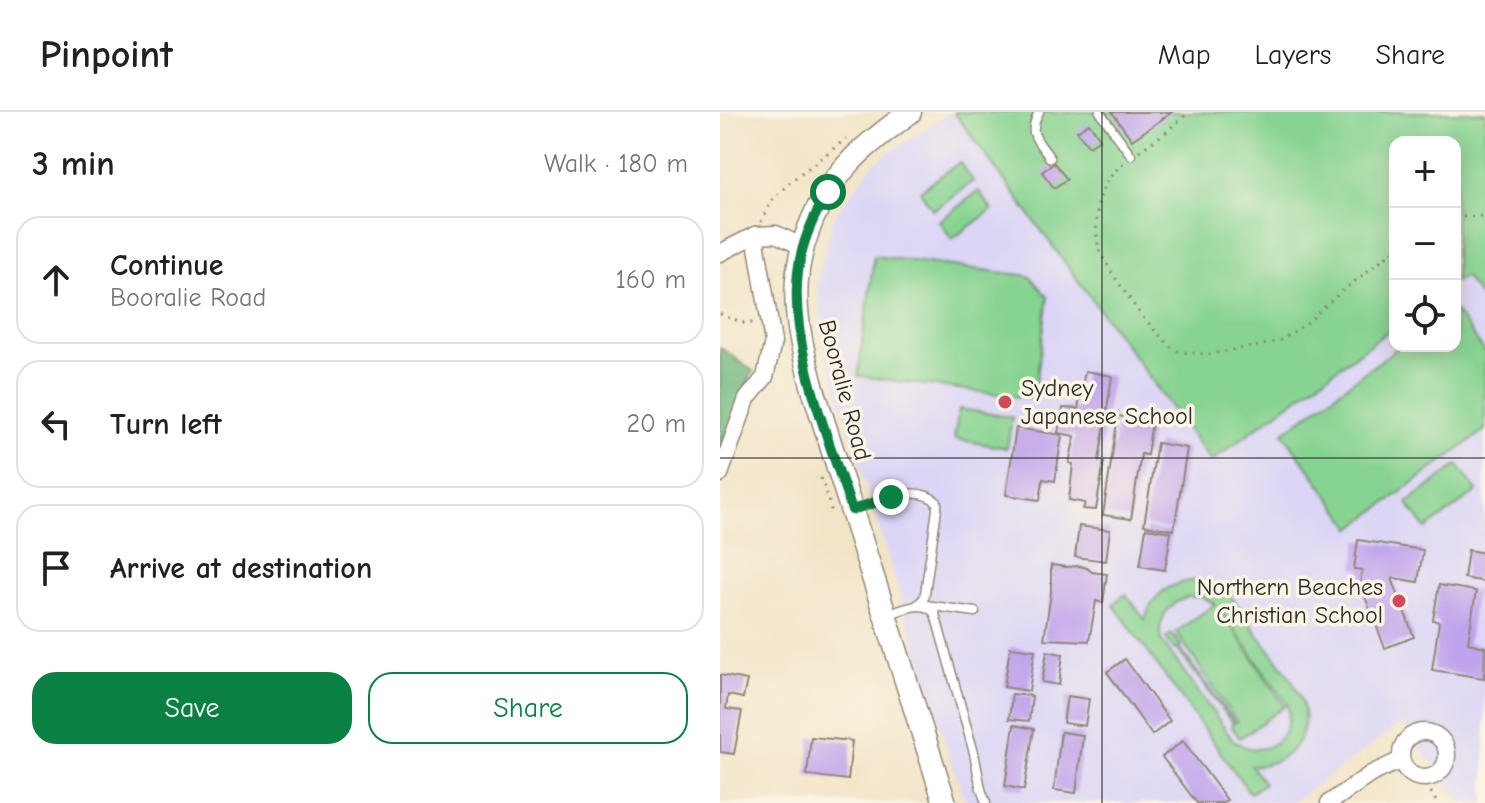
<!DOCTYPE html>
<html lang="en">
<head>
<meta charset="utf-8">
<style>
  body { margin:0; font-family:"Comic Neue",sans-serif; background:#f6f6f6; color:#202124 }
  .controls { position:absolute; right:24px; top:24px; display:grid; overflow:hidden; border-radius:16px; box-shadow:0 4px 20px #0003 }
  .controls button { width:72px; height:72px; display:grid; place-items:center; padding:0; border:0; border-bottom:2px solid #e0e0e0; background:#fff; color:#202124; font:40px sans-serif }
  .stop { position:absolute; width:24px; height:24px; margin:-18px; border:6px solid #0b8043; border-radius:50%; background:#fff }
  .stop.end { background:#0b8043; border-color:#fff; box-shadow:0 2px 8px #0008 }
  .list { margin:0; padding:0; list-style:none }
  h2 { display:flex; justify-content:space-between; align-items:center; height:104px; margin:0; padding:0 32px; font-size:34px }
  h2 small { font-size:26px; font-weight:400; color:#757577 }
  .list li { display:grid; grid-template-columns:52px 1fr auto; gap:24px; align-items:center; box-sizing:border-box; height:128px; margin:0 16px 16px; padding:0 16px; border:2px solid #e0e0e0; border-radius:24px }
  .list b { display:block; font-size:30px; white-space:nowrap }
  .list p { margin:0; font-size:26px; white-space:nowrap; color:#757577 }
  .list em { font-size:26px; font-style:normal; color:#757577 }
  .actions { display:flex; gap:16px; padding:24px 32px }
  .actions a { flex:1; padding:18px 0; border:2px solid #0b8043; border-radius:24px; text-align:center; font-size:28px; color:#0b8043 }
  .actions .main { background:#0b8043; color:#fff }
  .icon { flex:none; width:44px; height:44px; fill:none; stroke:currentColor; stroke-width:2; stroke-linecap:round; stroke-linejoin:round }
  .map { position:relative; flex:none; width:765px; height:691px; overflow:hidden }
  header { display:flex; align-items:center; gap:48px; box-sizing:border-box; height:112px; padding:0 40px; background:#fff; border-bottom:2px solid #e0e0e0 }
  header strong { font-size:38px }
  nav { display:flex; gap:44px; margin-inline-start:auto; font-size:28px }
  main { display:flex }
  aside { flex:1; background:#fff }
  .map>svg:first-child { display:block }
</style>
</head>
<body>
<header>
<strong>Pinpoint</strong>
<nav><a>Map</a><a>Layers</a><a>Share</a></nav>
</header>
<main>
<aside>
<h2>3 min<small>Walk · 180 m</small></h2>
<ul class="list">
<li><svg class="icon" aria-label="ahead" viewBox="0 0 24 24"><path d="M12 20V5M6 11l6-6 6 6"/></svg><div><b>Continue</b><p>Booralie Road</p></div><em>160 m</em></li>
<li><svg class="icon" aria-label="left" viewBox="0 0 24 24"><path d="M17 20v-9H6M10 6l-5 5 5 5"/></svg><div><b>Turn left</b></div><em>20 m</em></li>
<li><svg class="icon" aria-label="arrive" viewBox="0 0 24 24"><path d="M6 21V4h12l-3 4 3 4H6"/></svg><div><b>Arrive at destination</b></div></li>
</ul>
<div class="actions"><a class="main">Save</a><a>Share</a></div>
</aside>
<div class="map">
<svg width="765" height="691" viewBox="0 0 765 691">
  <rect width="100%" height="100%" fill="#fcf5e5"/>
  <filter id="ink" filterUnits="userSpaceOnUse"><feTurbulence type="fractalNoise" baseFrequency=".0125" numOctaves="2"/><feDisplacementMap in="SourceGraphic" scale="16" xChannelSelector="R" yChannelSelector="G"/><feConvolveMatrix kernelMatrix="1 2 1 2 8 2 1 2 1" color-interpolation-filters="sRGB"/></filter>
  <filter id="wash" filterUnits="userSpaceOnUse"><feTurbulence type="fractalNoise" baseFrequency=".006" numOctaves="4" result="noise"/><feDisplacementMap in="SourceGraphic" scale="32" xChannelSelector="R" yChannelSelector="G"/><feGaussianBlur stdDeviation="1.8" result="paint"/><feColorMatrix in="noise" values="0 0 0 0 0 0 0 0 0 0 0 0 0 0 0 0 0 1.4 0 .05"/><feComposite in="paint" operator="in"/></filter>
  <g filter="url(#wash)">
    <rect width="100%" height="100%" fill="#f2e4c7"/>
    <!-- built -->
    <polygon fill="#dcd6f6" points="230,0 234,0 492,349 675,214 675,234 735,234 735,170 744,163 765,192 765,691 742,691 682,611 571,691 247,691 232,652 103,232 97,168 114,105 154,51"/>
    <!-- green -->
    <g fill="#87d391" stroke="#597f5e" stroke-width="2" fill-rule="evenodd">
      <polygon points="234,0 765,0 765,192 744,164 735,170 735,30 675,30 675,214 491,349"/>
      <polygon points="240,50 253,69 213,98 200,79"/>
      <polygon points="259,79 272,98 232,127 219,109"/>
      <polygon points="154,144 309,164 328,185 314,287 138,264"/>
      <polygon points="735,199 765,240 765,318 632,416 563,321 680,234 735,234"/>
      <polygon points="239,297 292,305 287,336 234,327"/>
      <polygon points="738,353 757,379 706,417 687,391"/>
      <path d="M470,469C483,468 494,472 505,480C519,490 529,510 539,524C561,554 604,595 575,634C565,648 548,653 531,654L544,671L530,681L393,492L406,482L425,508C431,485 447,472 470,469ZM468,485H482L495,492L456,520L517,610L515,611L459,535L461,533L452,522L446,526L455,538L457,537L513,612L511,614L520,626L565,594L499,496L567,591C577,627 541,651 512,627L442,529L440,515L445,501L456,490Z"/>
    </g>
    <!-- forest -->
    <polygon fill="#6db57b" stroke="#4c7053" stroke-width="2" points="0,235 33,259 0,337"/>
    <g id="blocks">
      <!-- building -->
      <g fill="#bfa3ec">
        <polygon points="392,0 452,0 412,28"/>
        <polygon points="369,11 380,27 369,34 357,19"/>
        <polygon points="334,51 347,67 334,76 322,60"/>
        <polygon points="365,259 392,264 379,349 384,349 376,398 363,397 365,391 349,388 353,352 349,351 355,324 338,321 343,296 358,297"/>
        <polygon points="398,304 432,309 427,343 421,342 411,407 383,403"/>
        <polygon points="296,316 342,323 335,369 323,367 320,388 286,383"/>
        <polygon points="437,331 467,336 454,418 424,413"/>
        <polygon points="359,414 390,418 386,449 355,445"/>
        <polygon points="426,416 451,420 445,458 420,454"/>
        <polygon points="638,428 703,438 698,470 673,466 673,469 694,525 665,536 640,472 642,458 634,457"/>
        <polygon points="748,438 765,441 765,470 744,466"/>
        <polygon points="331,453 346,455 360,454 367,456 372,460 387,462 383,491 376,489 369,529 324,527 331,481"/>
        <polygon points="719,473 756,479 748,531 765,535 764,566 712,558 719,510 713,508"/>
        <polygon points="290,535 315,538 309,579 284,575"/>
        <polygon points="327,539 343,542 339,573 322,570"/>
        <polygon points="405,547 450,609 432,623 387,560"/>
        <polygon points="0,563 27,568 23,586 8,583 6,597 22,599 14,642 0,640"/>
        <polygon points="292,582 312,584 309,609 289,607"/>
        <polygon points="347,584 369,587 365,614 343,611"/>
        <polygon points="294,613 314,617 304,678 285,674"/>
        <polygon points="341,620 363,623 356,681 334,678"/>
        <polygon points="91,625 132,629 128,668 87,663"/>
        <polygon points="463,629 507,688 504,691 477,691 442,645"/>
      </g>
    </g>
  </g>
  <g filter="url(#ink)">
    <use href="#blocks" fill-opacity="0" stroke="#8e8879" stroke-width="2"/>
    <g fill="none" stroke-linecap="round" stroke-linejoin="round">
      <!-- lane casing -->
      <g stroke="#8e8879" stroke-width="11">
        <g id="lane">
          <path d="M319,0C307,23 317,27 330,46"/>
          <polyline points="380,0 411,43"/>
          <path d="M135,398C158,390 195,370 217,390V397L205,481L204,486L197,493"/>
          <polyline points="206,493 255,500"/>
          <path d="M166,503C183,498 203,486 215,502L254,641L261,677L266,691"/>
        </g>
      </g>
      <!-- street casing -->
      <g stroke="#8e8879" stroke-width="19">
        <g id="street">
          <polyline points="0,141 35,123 56,122 83,135"/>
          <polyline points="0,362 27,287 45,265 53,230 35,123"/>
          <circle cx="704" cy="643" r="23"/>
          <polyline points="609,691 651,662 681,648"/>
        </g>
      </g>
      <!-- secondary casing -->
      <g stroke="#8e8879" stroke-width="25">
        <path id="secondary" d="M190,0C171,15 150,29 133,47C95,86 72,143 77,198C79,225 86,251 93,277L225,691"/>
      </g>
      <!-- path -->
      <g stroke="#8e8879" stroke-width="3" stroke-dasharray="2 6" stroke-linecap="butt">
        <polyline points="419,39 445,21 469,0"/>
        <polyline points="403,51 387,68 378,89 376,118 379,139 394,164 420,202 445,229 453,237 460,240 489,242 543,233 561,228 587,211 615,185 675,137"/>
        <polyline points="735,105 765,104"/>
        <polyline points="41,110 52,88 70,70 126,27"/>
        <polyline points="0,202 24,211 34,211"/>
        <polyline points="101,366 113,404"/>
        <polyline points="703,666 717,691"/>
      </g>
      <!-- lane -->
      <use href="#lane" stroke="#fff" stroke-width="8"/>
      <!-- street -->
      <use href="#street" stroke="#fff" stroke-width="16"/>
      <!-- secondary -->
      <use href="#secondary" stroke="#fff" stroke-width="22"/>
    </g>
  </g>
  <g fill="none" stroke-linecap="round" stroke-linejoin="round" filter="url(#ink)">
    <!-- route -->
    <path stroke="#0b8043" stroke-width="10" d="M108,80C93,105 81,131 78,160C69,234 109,328 132,398L171,385"/>
  </g>
  <!-- grid -->
  <path fill="none" stroke="#2b2b2b" stroke-width="2" stroke-opacity="0.55" d="M382,0V691M0,346H765"/>
  <!-- markers -->
  <g fill="#d1495b" stroke="#fcf5e5" stroke-width="3">
    <circle cx="285" cy="290" r="8"/>
    <circle cx="679" cy="489" r="8"/>
  </g>
  <g text-anchor="middle" stroke-width="7" stroke-linejoin="round" paint-order="stroke">
    <!-- poi labels -->
    <g font-size="24" fill="#2b2b2b" stroke="#fcf5e5" text-anchor="start">
      <text x="301" y="284">Sydney<tspan x="301" dy="28">Japanese School</tspan></text>
      <text x="663" y="483" text-anchor="end">Northern Beaches<tspan x="663" dy="28">Christian School</tspan></text>
    </g>
    <!-- street labels -->
    <g font-size="24" fill="#2b2b2b" stroke="#fcf5e5">
      <text transform="translate(125 278) rotate(75)" y="8">Booralie Road</text>
    </g>
  </g>
</svg>
<div class="controls">
<button>+</button>
<button>−</button>
<button><svg class="icon" aria-label="locate" viewBox="0 0 24 24"><circle cx="12" cy="12" r="6"/><path d="M12 2v4M12 18v4M2 12h4M18 12h4"/></svg></button>
</div>
<div class="stop" style="left:108px;top:80px"></div>
<div class="stop end" style="left:171px;top:385px"></div>
</div>
</main>
</body>
</html>
